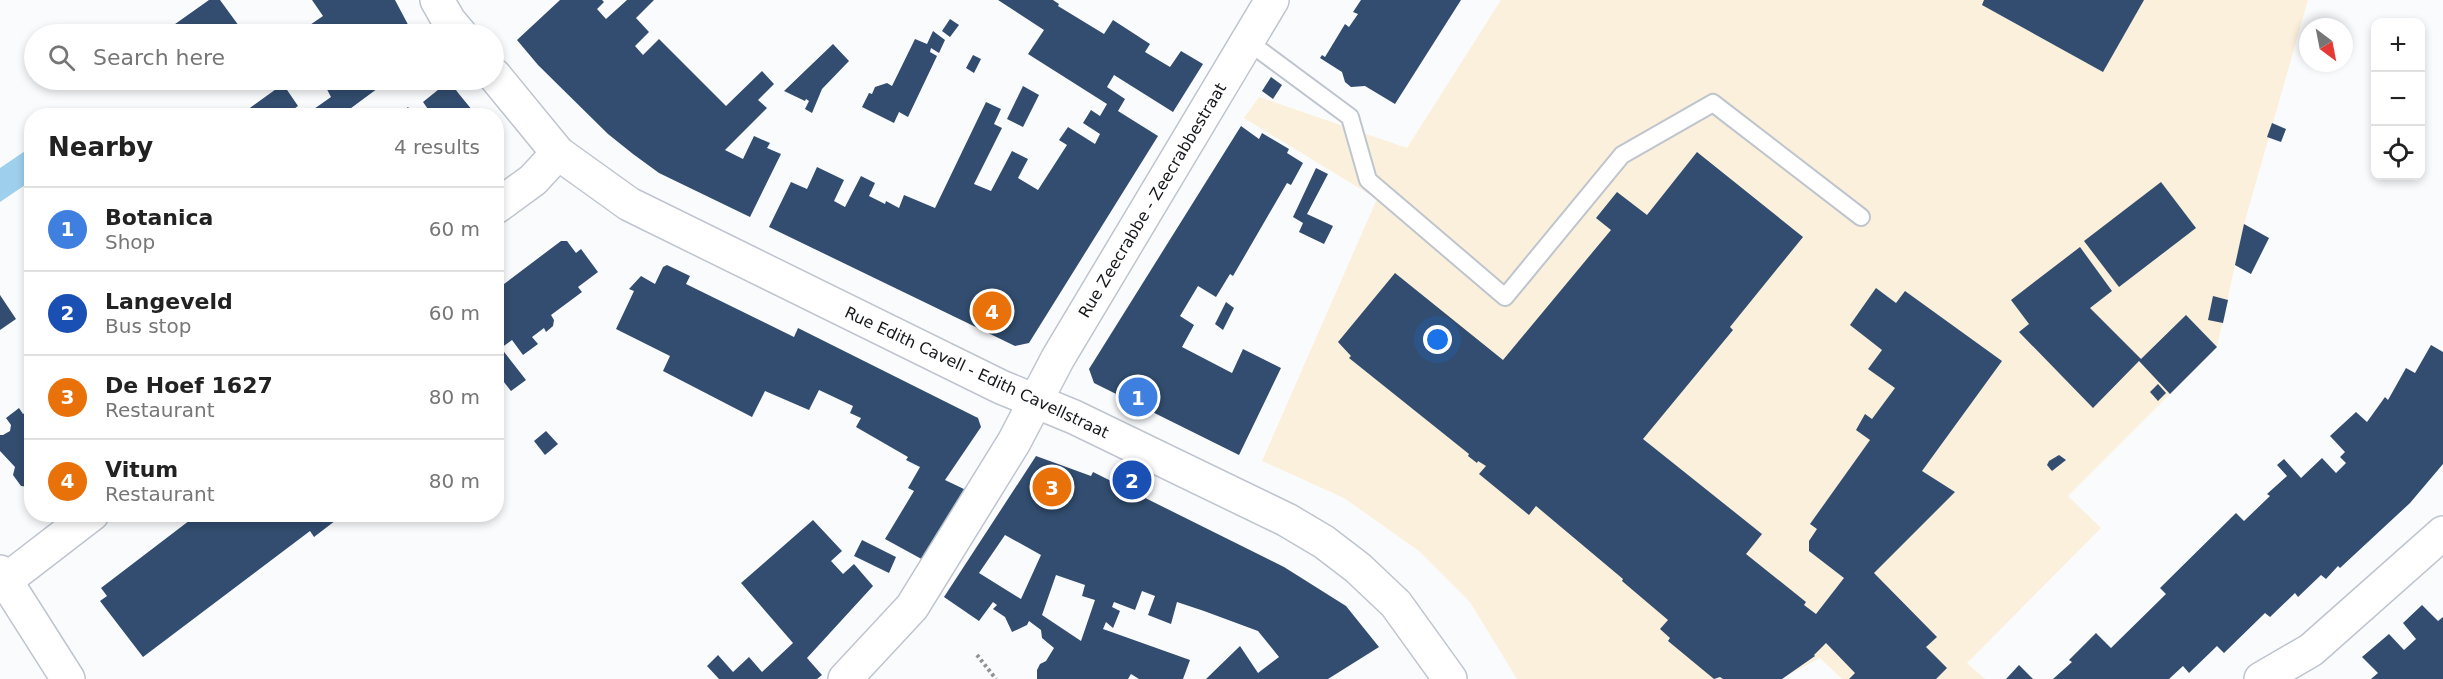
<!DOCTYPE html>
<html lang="en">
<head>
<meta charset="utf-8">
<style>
  body { margin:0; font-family:"DejaVu Sans",sans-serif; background:#f6f6f6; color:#222 }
  .controls { position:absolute; right:18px; top:18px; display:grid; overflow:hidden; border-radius:12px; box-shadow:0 3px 9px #0003 }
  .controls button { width:54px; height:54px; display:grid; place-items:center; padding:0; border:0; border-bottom:2px solid #e0e0e0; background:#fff; color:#222; font:30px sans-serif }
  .compass { position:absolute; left:2299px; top:18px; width:54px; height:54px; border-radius:50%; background:#fff; box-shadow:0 3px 9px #0003; rotate:148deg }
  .you { position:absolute; left:1438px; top:340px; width:21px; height:21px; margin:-15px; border:4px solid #fff; border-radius:50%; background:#1a73e8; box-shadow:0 0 0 9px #1a73e833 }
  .badge { display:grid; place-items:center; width:39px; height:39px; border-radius:50%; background:#635522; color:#fff; font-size:20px; font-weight:700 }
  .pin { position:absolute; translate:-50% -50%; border:3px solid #fff; box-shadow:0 2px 6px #0006 }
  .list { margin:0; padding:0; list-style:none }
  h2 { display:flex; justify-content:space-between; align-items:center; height:78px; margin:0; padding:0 24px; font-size:26px }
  h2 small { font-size:20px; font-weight:400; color:#767676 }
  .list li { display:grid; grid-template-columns:39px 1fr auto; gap:18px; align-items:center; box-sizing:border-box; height:84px; padding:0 24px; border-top:2px solid #e0e0e0 }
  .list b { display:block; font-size:22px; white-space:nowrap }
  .list p { margin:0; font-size:20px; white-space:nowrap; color:#767676 }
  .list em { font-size:20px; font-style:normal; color:#767676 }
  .icon { flex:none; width:33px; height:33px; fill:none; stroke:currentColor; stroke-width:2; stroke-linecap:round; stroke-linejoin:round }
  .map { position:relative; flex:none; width:2443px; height:679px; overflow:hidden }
  .search { position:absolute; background:#fff; box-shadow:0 3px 9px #0003; left:24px; top:24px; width:480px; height:66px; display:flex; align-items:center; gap:15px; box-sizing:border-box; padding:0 21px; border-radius:33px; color:#767676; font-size:22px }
  .panel { position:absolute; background:#fff; box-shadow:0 3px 9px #0003; left:24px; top:108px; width:480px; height:414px; border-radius:24px }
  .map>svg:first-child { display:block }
</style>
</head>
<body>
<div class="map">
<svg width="2443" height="679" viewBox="0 0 2443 679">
  <rect width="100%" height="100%" fill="#fafbfd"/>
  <!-- education -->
  <polygon fill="#faf0db" points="1501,0 2308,0 2244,224 2217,347 2068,496 2101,528 1967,663 1985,679 1842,679 1820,658 1781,679 1517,679 1470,602 1419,551 1344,498 1262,461 1377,199 1244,118 1259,97 1407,148"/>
  <!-- water -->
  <polygon fill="#9ed0ed" points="31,147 31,181 0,202 0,168"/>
  <!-- building -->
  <g fill="#324d6f" fill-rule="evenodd">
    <polygon points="209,0 220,0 239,26 234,30 237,34 161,34"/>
    <polygon points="312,0 395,0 413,34 313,34 307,27 323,16"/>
    <polygon points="560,0 602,0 604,2 597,9 606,19 627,0 654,0 636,18 649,32 635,46 643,55 659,39 726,106 762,71 774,84 758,100 767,108 725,150 743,159 754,136 770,143 767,148 781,154 750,217 659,173 633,154 608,134 538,65 517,40"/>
    <polygon points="998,0 1053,0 1059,4 1058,6 1104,34 1113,20 1150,44 1145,52 1170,67 1181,51 1203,64 1173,112 1114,75 1107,87 1125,99 1118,111 1158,136 1029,343 1015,346 769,227 791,182 807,189 817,167 844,180 834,201 845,207 861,176 875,183 869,196 885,204 886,201 899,208 904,195 935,208 986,102 1001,109 994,124 1002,128 974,184 991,191 1012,151 1028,159 1018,178 1038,190 1067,145 1059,140 1068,127 1095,144 1100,134 1083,123 1091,110 1100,116 1107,104 1028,54 1044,30"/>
    <polygon points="1361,0 1461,0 1395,104 1365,86 1351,87 1345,82 1342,72 1320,58 1322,55 1325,57 1345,24 1349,27 1358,14 1353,12"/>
    <polygon points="1984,0 2144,0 2103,72 1982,5"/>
    <polygon points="950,19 959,25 950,37 942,31"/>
    <polygon points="933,31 945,40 939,53 931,48 930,52 937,56 908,117 899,112 894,123 862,107 869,93 872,94 875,87 887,83 892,86 915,39 927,44"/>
    <polygon points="833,44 849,61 822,89 812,113 805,109 809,101 806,99 805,101 784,91"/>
    <polygon points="973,55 981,59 974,73 966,68"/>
    <polygon points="1271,77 1282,85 1273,99 1262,91"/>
    <polygon points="201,80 218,80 207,88"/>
    <polygon points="322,80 389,80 343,114 344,116 304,116 331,97"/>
    <polygon points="449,81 459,94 477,116 425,116 430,112 423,102"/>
    <polygon points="283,84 298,106 284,116 264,116 263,114 245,116 243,113"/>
    <polygon points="1023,86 1039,95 1023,127 1007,119"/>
    <polygon points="408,107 415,116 397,116"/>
    <polygon points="2272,123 2286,129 2281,142 2267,137"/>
    <polygon points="1241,126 1259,139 1262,133 1289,149 1287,153 1303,163 1291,185 1287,183 1233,276 1230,274 1216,297 1198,286 1180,316 1194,325 1182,347 1232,373 1243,349 1281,368 1239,455 1094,383 1089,369"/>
    <polygon points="1697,152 1803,237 1730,327 1733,330 1643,439 1762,534 1746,554 1806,602 1804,605 1816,614 1844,578 1809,551 1809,541 1817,529 1810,524 1870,440 1856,430 1865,414 1872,419 1895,388 1868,369 1882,350 1850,325 1876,288 1896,303 1905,291 2002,361 1922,471 1955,492 1874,573 1937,637 1926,647 1947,668 1936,679 1849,679 1855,673 1826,643 1814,655 1815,656 1782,679 1723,679 1720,677 1714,679 1668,641 1670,638 1660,629 1668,620 1622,581 1623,579 1536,506 1529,515 1479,474 1486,466 1478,461 1477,463 1468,456 1469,454 1349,358 1351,356 1338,342 1395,273 1503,360 1611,230 1596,218 1617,192 1647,215"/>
    <polygon points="1316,168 1328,174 1307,214 1333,226 1324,244 1299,232 1303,223 1293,217"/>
    <polygon points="2161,182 2196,228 2119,287 2084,241"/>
    <polygon points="2244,224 2269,238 2251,274 2235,265"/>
    <polygon points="561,241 567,241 576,253 581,249 598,272 578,287 582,292 551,315 554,320 553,326 546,332 544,328 532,337 538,344 523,355 512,340 501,348 526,380 511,391 496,372 496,290"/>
    <polygon points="2080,247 2112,291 2090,308 2141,359 2186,315 2217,347 2170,394 2139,361 2093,408 2019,332 2029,324 2011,300"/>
    <polygon points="667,265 690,276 686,284 794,337 798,328 978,418 981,427 945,480 966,490 927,562 885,539 914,491 908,488 920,467 906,460 908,457 856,427 861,418 850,413 853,406 819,390 809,410 765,391 752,417 663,371 670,356 616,329 634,291 629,289 641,276 655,284 663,267"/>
    <polygon points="0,295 16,319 0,330"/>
    <polygon points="2213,296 2228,300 2223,323 2208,320"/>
    <polygon points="1226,302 1234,308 1223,330 1215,324"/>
    <polygon points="2431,345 2443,352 2443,464 2410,503 2340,568 2338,566 2326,579 2321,575 2298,597 2295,593 2270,617 2265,613 2224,653 2217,646 2189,673 2183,666 2169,679 2053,679 2072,662 2069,660 2096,633 2111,648 2166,594 2160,588 2236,513 2244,521 2270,496 2267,494 2287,476 2277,465 2284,459 2301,478 2322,458 2336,473 2346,463 2340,457 2345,452 2330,436 2356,412 2367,422 2385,397 2388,400 2406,368 2415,373"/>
    <polygon points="2158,384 2166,393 2158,401 2150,392"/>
    <polygon points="19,408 23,414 32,408 32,485 29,487 21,486 13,475 15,467 0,451 0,435 3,435 10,431 11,425 6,418"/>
    <polygon points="546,431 558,444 545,455 534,441"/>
    <polygon points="2059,455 2066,460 2052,471 2047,465 2049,461"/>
    <path d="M1036,456L1091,476L1093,472L1284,567L1346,606L1379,647L1328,679H1206L1240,646L1258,673L1279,657L1258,631L1204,611L1177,602L1171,624L1148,615L1155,596L1142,591L1135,610L1114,602L1112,607L1120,611L1113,628L1106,622L1103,629L1190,660L1183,679H1139L1131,674L1128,679H1037V670L1040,664L1046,661L1054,648L1042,638L1041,630L1029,621L1027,625L1012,632L1005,617L993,609L997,605L993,602L979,621L944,597ZM1005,535L1041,555L1021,599L979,573ZM1056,575L1085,585L1082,596L1095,600L1081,641L1042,615Z"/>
    <polygon points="198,514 344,514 314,537 310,531 143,657 100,601 107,596 101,588"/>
    <polygon points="813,520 842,551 831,561 843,574 854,564 873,586 807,658 822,675 817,679 719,679 707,666 718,655 733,672 749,657 762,672 793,643 741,583"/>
    <polygon points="862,540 896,557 889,573 854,556"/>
    <polygon points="2422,605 2438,621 2443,617 2443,679 2371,679 2378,673 2362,657 2389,634 2404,650 2416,639 2403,623"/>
    <polygon points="2019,665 2033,679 2006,679"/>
  </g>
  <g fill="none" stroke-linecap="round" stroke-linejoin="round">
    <!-- service casing -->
    <g stroke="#bec5ce" stroke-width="20">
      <polyline id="service" points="1246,40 1350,117 1368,180 1505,297 1622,155 1713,103 1861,217"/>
    </g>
    <!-- minor casing -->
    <g stroke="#bec5ce" stroke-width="36">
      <g id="minor">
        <polyline points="496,207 533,180 558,153"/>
        <polyline points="0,572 68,679"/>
        <polyline points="5,581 92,514"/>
        <polyline points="845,679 912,607 1014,442 1058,358 1272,0"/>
        <polyline points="2261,679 2311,650 2443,533"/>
      </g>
    </g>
    <!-- tertiary casing -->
    <g stroke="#bec5ce" stroke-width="36">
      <g id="tertiary">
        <polyline points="437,0 449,21 460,34"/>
        <polyline points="494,75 558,153 629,204 1001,387 1074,417 1287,520 1324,542 1358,568 1396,604 1450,679"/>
      </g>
    </g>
    <!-- path -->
    <polyline stroke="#8f9193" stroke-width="4" stroke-dasharray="3 3" stroke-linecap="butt" points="977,655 996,679"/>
    <!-- service -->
    <use href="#service" stroke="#fff" stroke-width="16"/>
    <!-- minor -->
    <use href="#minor" stroke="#fff" stroke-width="33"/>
    <!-- tertiary -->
    <use href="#tertiary" stroke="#fff" stroke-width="33"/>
  </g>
  <g text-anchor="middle" stroke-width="6" stroke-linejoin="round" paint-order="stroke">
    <!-- street labels -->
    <g font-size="16" fill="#16181b" stroke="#fff">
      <text transform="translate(1152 200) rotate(-59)" y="6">Rue Zeecrabbe - Zeecrabbestraat</text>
      <text transform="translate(977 372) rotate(25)" y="6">Rue Edith Cavell - Edith Cavellstraat</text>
    </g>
  </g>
</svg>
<div class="controls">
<button>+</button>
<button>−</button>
<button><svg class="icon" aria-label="locate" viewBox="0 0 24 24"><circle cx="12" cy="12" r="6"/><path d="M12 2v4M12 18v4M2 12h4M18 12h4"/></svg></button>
</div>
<svg class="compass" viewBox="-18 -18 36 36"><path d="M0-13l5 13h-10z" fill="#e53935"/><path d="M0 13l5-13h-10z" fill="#767676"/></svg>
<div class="you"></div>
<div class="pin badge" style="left:1138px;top:397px;background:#3f7fe0">1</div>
<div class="pin badge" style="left:1132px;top:480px;background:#1a4fb4">2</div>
<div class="pin badge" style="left:1052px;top:487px;background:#e8710a">3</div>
<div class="pin badge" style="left:992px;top:311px;background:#e8710a">4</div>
<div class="search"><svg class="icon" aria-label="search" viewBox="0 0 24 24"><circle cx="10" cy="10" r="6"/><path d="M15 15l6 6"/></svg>Search here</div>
<section class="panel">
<h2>Nearby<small>4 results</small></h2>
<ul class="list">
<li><span class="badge" style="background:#3f7fe0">1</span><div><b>Botanica</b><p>Shop</p></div><em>60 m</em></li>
<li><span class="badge" style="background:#1a4fb4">2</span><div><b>Langeveld</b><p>Bus stop</p></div><em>60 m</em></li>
<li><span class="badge" style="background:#e8710a">3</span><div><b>De Hoef 1627</b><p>Restaurant</p></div><em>80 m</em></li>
<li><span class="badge" style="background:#e8710a">4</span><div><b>Vitum</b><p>Restaurant</p></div><em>80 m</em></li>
</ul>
</section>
</div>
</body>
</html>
